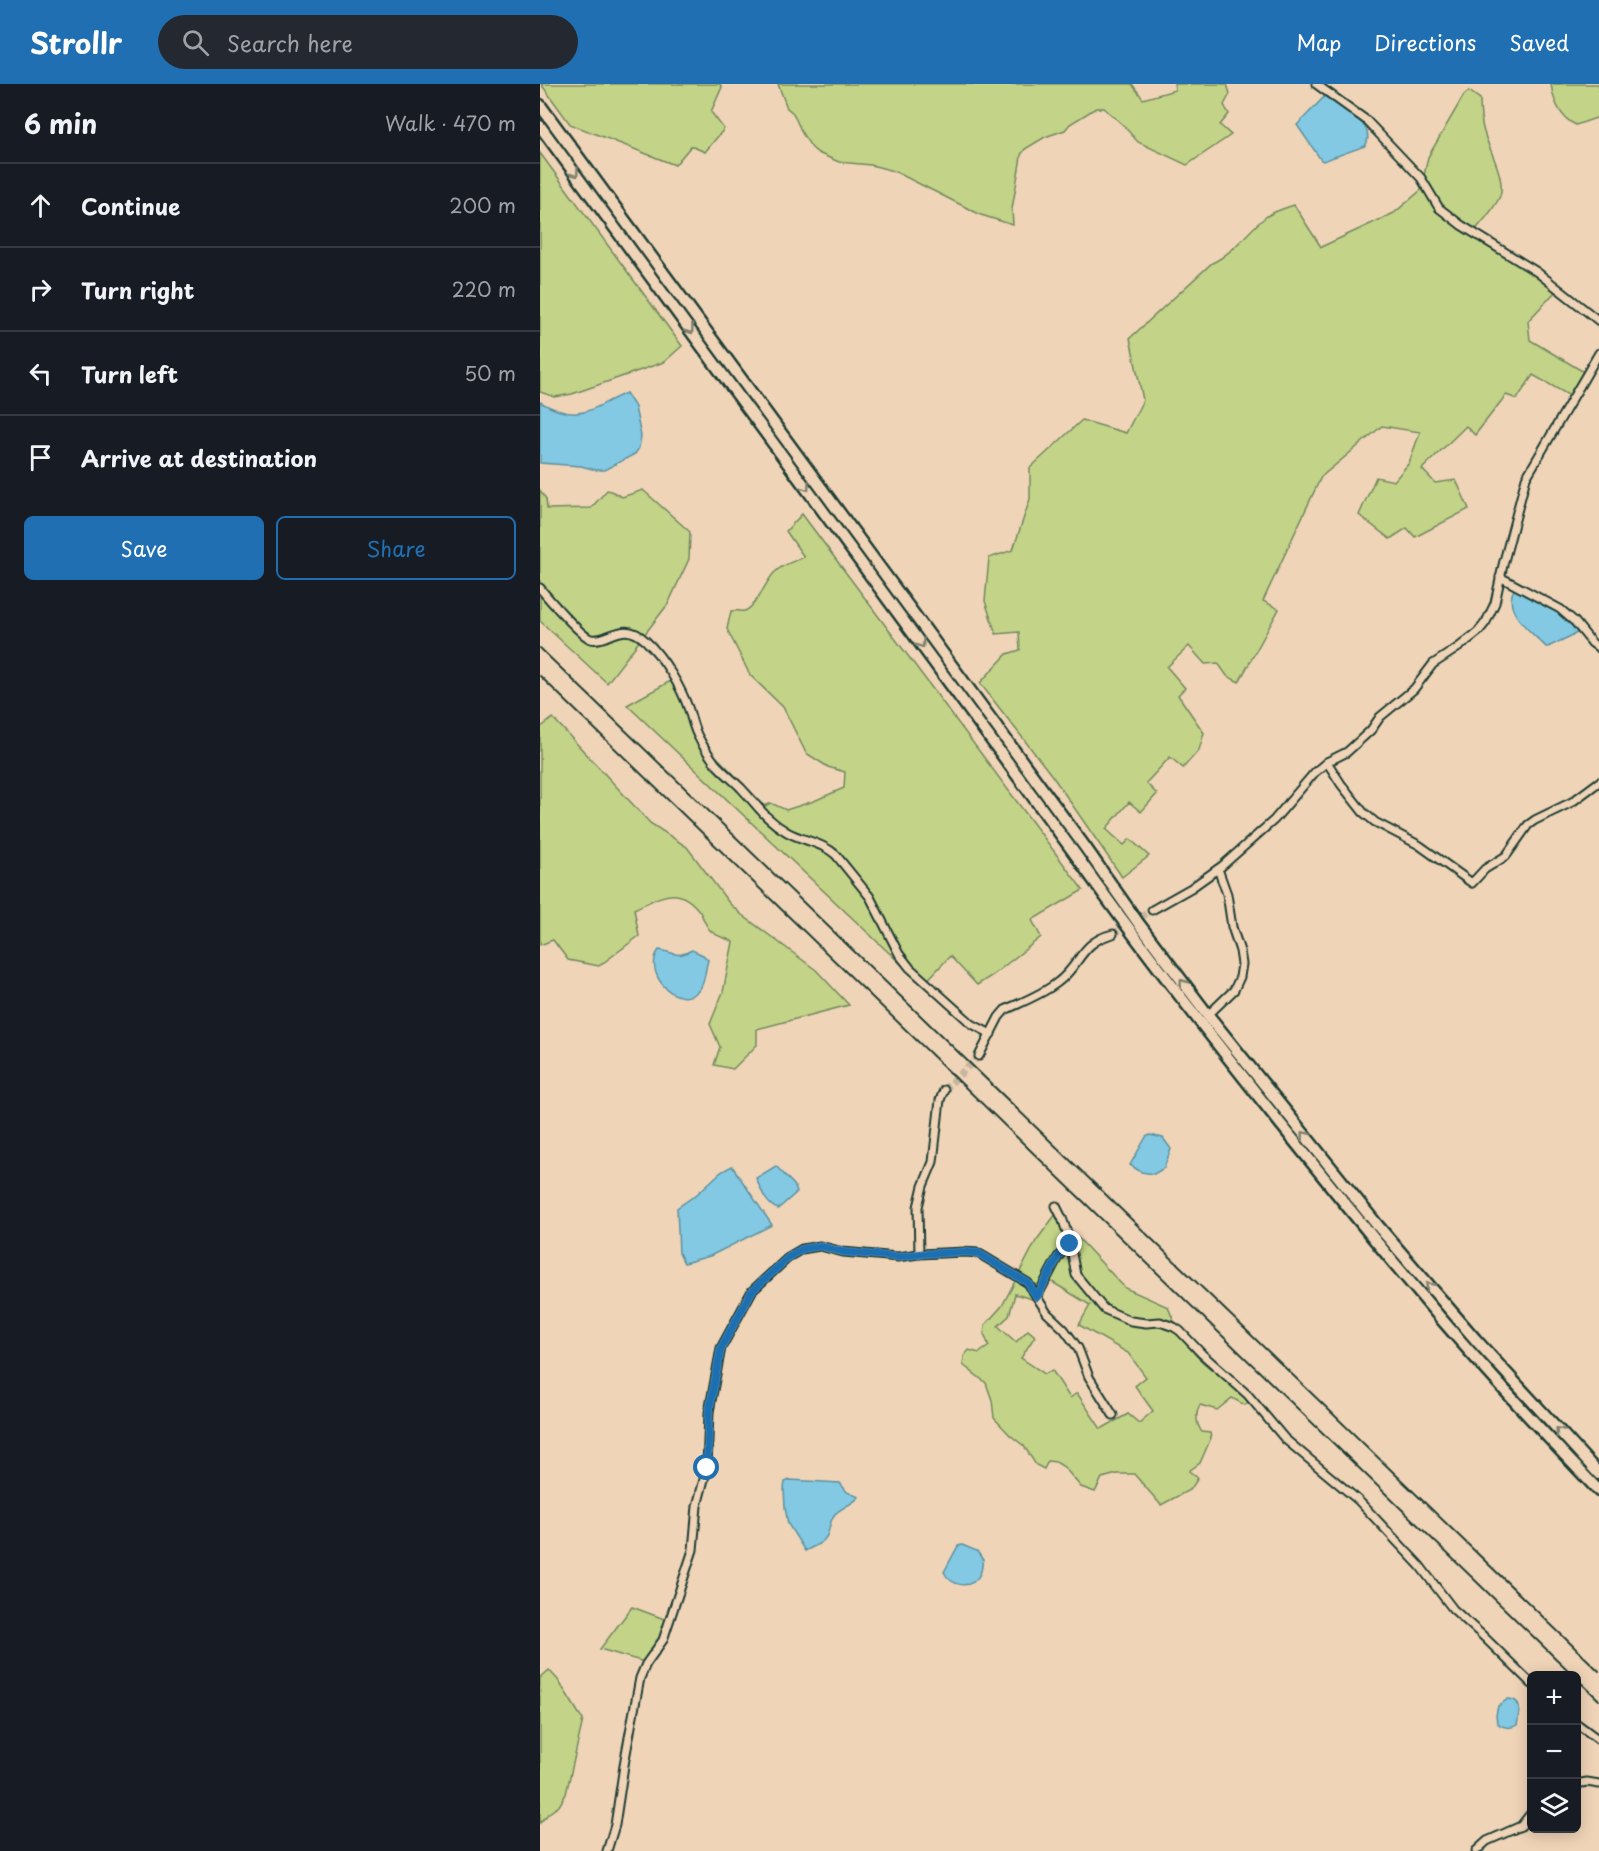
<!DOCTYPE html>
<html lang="en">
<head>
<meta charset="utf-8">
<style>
  body { margin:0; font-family:"Playpen Sans",sans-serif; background:#242831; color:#f1f3f6 }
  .controls { position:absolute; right:18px; bottom:18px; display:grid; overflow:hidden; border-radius:9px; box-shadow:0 3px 15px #0003 }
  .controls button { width:54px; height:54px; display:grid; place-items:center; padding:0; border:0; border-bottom:2px solid #363941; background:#171b24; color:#f1f3f6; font:30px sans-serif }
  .stop { position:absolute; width:18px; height:18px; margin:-14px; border:4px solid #1f6fb2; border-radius:50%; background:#fff }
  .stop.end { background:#1f6fb2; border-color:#fff; box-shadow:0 2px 6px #0008 }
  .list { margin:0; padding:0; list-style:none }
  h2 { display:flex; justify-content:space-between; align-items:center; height:78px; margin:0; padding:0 24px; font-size:26px }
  h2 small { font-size:20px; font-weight:400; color:#9ea1a6 }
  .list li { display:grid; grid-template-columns:39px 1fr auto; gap:18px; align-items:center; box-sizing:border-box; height:84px; padding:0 24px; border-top:2px solid #363941 }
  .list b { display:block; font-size:22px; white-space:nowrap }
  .list em { font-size:20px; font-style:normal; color:#9ea1a6 }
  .actions { display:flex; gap:12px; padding:18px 24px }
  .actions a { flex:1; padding:14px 0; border:2px solid #1f6fb2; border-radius:9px; text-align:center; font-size:21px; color:#1f6fb2 }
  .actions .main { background:#1f6fb2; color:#fff }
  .icon { flex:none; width:33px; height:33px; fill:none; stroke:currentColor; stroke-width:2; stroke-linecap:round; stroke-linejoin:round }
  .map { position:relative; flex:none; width:1059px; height:1767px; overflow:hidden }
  header { display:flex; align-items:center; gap:36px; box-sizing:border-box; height:84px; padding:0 30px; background:#1f6fb2; color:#fff }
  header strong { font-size:28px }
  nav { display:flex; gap:33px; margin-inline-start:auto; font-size:21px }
  .search { width:420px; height:54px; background:#242831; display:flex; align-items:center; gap:15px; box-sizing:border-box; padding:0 21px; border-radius:33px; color:#9ea1a6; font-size:22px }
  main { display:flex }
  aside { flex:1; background:#171b24 }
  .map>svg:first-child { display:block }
</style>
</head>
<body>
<header>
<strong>Strollr</strong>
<div class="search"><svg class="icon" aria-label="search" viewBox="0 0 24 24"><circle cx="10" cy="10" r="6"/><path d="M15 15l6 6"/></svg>Search here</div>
<nav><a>Map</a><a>Directions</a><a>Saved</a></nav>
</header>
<main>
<aside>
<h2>6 min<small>Walk · 470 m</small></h2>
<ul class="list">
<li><svg class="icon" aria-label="ahead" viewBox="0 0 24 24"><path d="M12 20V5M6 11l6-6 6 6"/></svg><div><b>Continue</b></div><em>200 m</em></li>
<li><svg class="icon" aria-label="right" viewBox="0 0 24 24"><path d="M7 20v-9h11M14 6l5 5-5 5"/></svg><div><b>Turn right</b></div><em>220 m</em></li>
<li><svg class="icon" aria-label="left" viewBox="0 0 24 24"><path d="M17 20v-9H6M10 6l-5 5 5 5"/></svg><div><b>Turn left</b></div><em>50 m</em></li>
<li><svg class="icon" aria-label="arrive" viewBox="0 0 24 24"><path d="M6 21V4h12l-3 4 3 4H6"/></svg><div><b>Arrive at destination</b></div></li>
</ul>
<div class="actions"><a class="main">Save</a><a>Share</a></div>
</aside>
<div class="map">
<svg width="1059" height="1767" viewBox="0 0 1059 1767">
  <rect width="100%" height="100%" fill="#f0d4b7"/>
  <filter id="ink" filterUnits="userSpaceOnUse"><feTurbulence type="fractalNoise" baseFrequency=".0167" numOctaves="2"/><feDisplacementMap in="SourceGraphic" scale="12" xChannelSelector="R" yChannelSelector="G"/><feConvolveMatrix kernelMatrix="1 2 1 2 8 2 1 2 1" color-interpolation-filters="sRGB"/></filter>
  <g filter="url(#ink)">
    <!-- green -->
    <g fill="#c3d387" stroke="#71885e" stroke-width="1.5" fill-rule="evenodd">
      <polygon points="1,0 180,0 182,3 171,28 184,45 165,68 151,62 135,81 30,40"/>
      <polygon points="238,0 592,0 603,15 635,6 634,0 687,0 690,10 684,21 689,30 680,41 691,51 647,81 598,58 582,40 564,24 556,24 530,40 525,46 505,53 485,65 481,71 480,79 472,125 473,141 441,131 354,87 331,81 299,78 278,69 272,64 263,51 253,29 247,24"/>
      <path d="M1011,0H1059V33L1036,41C1020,34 1013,16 1011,0Z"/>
      <path d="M929,7L940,15C940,26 941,38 944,48C949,66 966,94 960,112C954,126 942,138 932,150L969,175L996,191L1015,208L988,237L990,256L1044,288L1030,312L993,291L977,315L966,311L935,351L926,342L882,385L895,399L916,396L929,425L875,453L867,444L850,455L819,431L836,393L854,397L869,379L880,348L842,342L781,393L723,517L739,525L699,598L687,592L678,579L665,580L649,562L627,583L645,604L638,611L664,649L659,666L643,684L630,673L606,699L617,710L601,728L589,718L566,745L584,761L590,755L609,772L582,793L513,693L440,599L467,570L480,566L479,548L456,550L445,517L449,474L473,466L490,415V384L542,336L586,349L603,316L590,254L672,179C694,169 708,146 727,132C735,127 745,124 754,121L781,163L854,129L881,106L888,73L924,11Z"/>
      <polygon points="0,69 142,262 124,278 32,310 15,313 0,308"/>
      <polygon points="0,406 6,415 7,425 51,424 67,406 71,407 82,413 103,406 150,448 149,475 128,520 67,599 0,537"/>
      <path d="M262,430L543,806L492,836L501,853L453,891L437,901L410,872L383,901L87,621L136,594L154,631L159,649L167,663L225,722L231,719L246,726L274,717L304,704L305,688L288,683L266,669L243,623L210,591L187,545L191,527C196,525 199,528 204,527C215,525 226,497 234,489C241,481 254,477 264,473L246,447Z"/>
      <path d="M13,634L110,739L147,763L189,819L202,831L276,886L309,921L217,945V961L193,985L174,981L180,963L170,940L183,908L193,858C187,854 178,853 172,848C166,844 164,835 160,828C138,799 121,813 94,825L99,852L59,882L28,876L13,856L0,861V644Z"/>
      <path d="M516,1130L585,1204L628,1223C636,1244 648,1266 666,1281C683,1295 694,1300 708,1318L705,1321L692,1314L677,1326L660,1321C655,1329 656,1340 662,1348L670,1349L671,1354L660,1379L649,1387L658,1394L651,1405L621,1421L594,1390H577L562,1394L555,1408L541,1403L524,1383L516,1378L508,1377L504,1385L496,1381L484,1362L470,1351L454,1334L452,1316L446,1299L423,1281L424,1272L429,1266L439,1269L449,1262L444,1250L445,1241L462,1222L496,1157ZM504,1193L550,1221L539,1241L588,1269L606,1293L595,1302L613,1327L599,1339L588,1330L561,1345L537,1309L530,1314L512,1286L505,1290L481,1274L495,1252L488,1246L476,1258L458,1242L469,1232L475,1210L492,1215Z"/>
      <polygon points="92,1523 127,1536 117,1563 104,1578 60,1565"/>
      <polygon points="9,1586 18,1596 43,1636 26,1710 19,1722 9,1729 0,1739 0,1594"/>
    </g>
    <!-- water -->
    <g fill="#83c9e4" stroke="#5b919e" stroke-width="1.5">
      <path d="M785,12C798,20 839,41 825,62L783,77L781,76L757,41Z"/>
      <path d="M86,309L95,323L101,352L99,364L95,370L64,386H56L41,382L0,379V318C40,341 51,324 86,309Z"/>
      <path d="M974,505C981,507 986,511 992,514C1008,522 1032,529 1037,549L1008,563H1006C992,548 962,528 974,505Z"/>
      <path d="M119,866C135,868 135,875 152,866L163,871L168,876C165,885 165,902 157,908C136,926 102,888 119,866Z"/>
      <polygon points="610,1051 623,1054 631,1065 624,1084 614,1090 601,1088 590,1081 606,1053"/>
      <polygon points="192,1082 232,1141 170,1172 144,1179 139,1169 137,1124 157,1110 181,1088"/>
      <path d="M236,1082L254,1101L257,1108L238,1125C226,1121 221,1106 216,1094Z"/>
      <path d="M250,1396L300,1399L307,1408L319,1413C313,1420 302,1423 295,1430C290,1436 290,1442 288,1449C285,1459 274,1462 265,1467L248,1440L245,1423L244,1405L245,1398Z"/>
      <path d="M422,1461L437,1467L443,1476C442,1480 442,1486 440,1490C432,1506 411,1503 404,1488L418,1462Z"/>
      <path d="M968,1615C984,1615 979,1630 977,1641C971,1645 963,1644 957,1639L956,1631L958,1622Z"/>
    </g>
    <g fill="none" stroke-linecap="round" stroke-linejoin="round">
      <!-- minor-tunnel -->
      <g stroke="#c6b69d" stroke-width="7" stroke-dasharray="7 3.5" stroke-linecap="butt">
        <polyline points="573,850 612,826"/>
        <polyline points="404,1006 439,972"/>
      </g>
      <!-- minor casing -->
      <g stroke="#1f3d34" stroke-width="11">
        <g id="minor">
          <polyline points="776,0 826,36 881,94 899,124 921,141 997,188 1059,237"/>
          <polyline points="960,493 1020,525 1035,538 1052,559 1059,564"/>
          <path d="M0,504C7,513 42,553 51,555C69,559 82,534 106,557C124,574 141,603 149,626C152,636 154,647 160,656C164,664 170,672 175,679C183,688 193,696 201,704C218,722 225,735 247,748C263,757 282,758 296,771L330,813L359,870L370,884L432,940L451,950"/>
          <polyline points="787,678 801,700 823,728 835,738 879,761 932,799 945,785 966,772 988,741 995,736 1032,718 1059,698"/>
          <polyline points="612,826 651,804 682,782 734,736 775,688 787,678 807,668 831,646 840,633 874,605 893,580 919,563 938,548 946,538 955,519 963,481 986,394 1059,269"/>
          <polyline points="668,931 694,906 700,893 702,880 700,867 692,843 687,810 678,785"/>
          <path d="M439,972L459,933L465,926C482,918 503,910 518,898C541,881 540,858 573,850"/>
          <polyline points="516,1122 522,1134 529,1154 536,1191 564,1225 591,1237 606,1239 620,1238 634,1243 640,1247 662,1270 708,1311 745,1355 818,1416 880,1482 913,1525 941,1550 992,1600"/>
          <polyline points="379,1170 425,1168 438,1169 488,1199 507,1229 524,1245 538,1264 549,1293 573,1331"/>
          <polyline points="497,1213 518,1173 530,1159"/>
          <polyline points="1036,1639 1059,1656"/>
          <polyline points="1036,1700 1047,1698 1059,1700"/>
          <polyline points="67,1767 75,1741 85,1675 100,1594 106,1580 123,1556 153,1466 157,1422 167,1384 169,1328 181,1264 212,1207 250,1172 262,1165 280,1162 303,1168 358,1173 379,1170 378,1123 383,1102 393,1078 400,1016 404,1006"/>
          <polyline points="936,1767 947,1757 981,1742 992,1728"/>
        </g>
      </g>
      <!-- primary casing -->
      <g stroke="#1f3d34" stroke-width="15">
        <g id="primary">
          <polyline points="0,21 545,763 599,840 668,931 838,1142 936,1256 1059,1390"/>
          <path d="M0,42L535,770C599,861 666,946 735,1033C782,1091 828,1149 876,1205C934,1275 996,1341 1059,1407"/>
        </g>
      </g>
      <!-- minor -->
      <use href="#minor" stroke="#f0d4b7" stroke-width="7"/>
      <!-- primary -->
      <use href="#primary" stroke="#f0d4b7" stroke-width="10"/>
      <!-- rail -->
      <g stroke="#1f3d34" stroke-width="2">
        <polyline points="0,564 1059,1587"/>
        <polyline points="0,592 1034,1592"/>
        <polyline points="1036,1594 1059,1616"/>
      </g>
    </g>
    <!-- one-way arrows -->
    <defs><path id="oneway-chevron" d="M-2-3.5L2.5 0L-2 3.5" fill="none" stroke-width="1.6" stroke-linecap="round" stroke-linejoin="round" transform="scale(1.5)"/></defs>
    <g stroke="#7d816f">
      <use href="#oneway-chevron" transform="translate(35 89) rotate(54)"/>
      <use href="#oneway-chevron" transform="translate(150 246) rotate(54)"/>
      <use href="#oneway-chevron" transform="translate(266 403) rotate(54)"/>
      <use href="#oneway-chevron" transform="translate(381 560) rotate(54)"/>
      <use href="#oneway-chevron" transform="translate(643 899) rotate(-127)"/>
      <use href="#oneway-chevron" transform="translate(765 1051) rotate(-128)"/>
      <use href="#oneway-chevron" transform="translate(889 1202) rotate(-131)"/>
      <use href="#oneway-chevron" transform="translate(1019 1347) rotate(-133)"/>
    </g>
  </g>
  <g fill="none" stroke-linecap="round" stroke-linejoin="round" filter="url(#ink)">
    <!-- route -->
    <polyline stroke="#1f6fb2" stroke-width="8" points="167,1384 169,1328 181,1264 212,1207 250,1172 262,1165 280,1162 303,1168 358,1173 379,1170 425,1168 438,1169 488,1199 497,1213 518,1173 530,1160"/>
  </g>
</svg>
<div class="controls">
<button>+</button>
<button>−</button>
<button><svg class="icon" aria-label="layers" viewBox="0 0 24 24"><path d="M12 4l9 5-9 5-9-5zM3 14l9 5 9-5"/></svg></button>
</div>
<div class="stop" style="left:167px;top:1384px"></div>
<div class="stop end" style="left:530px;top:1160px"></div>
</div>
</main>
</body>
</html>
